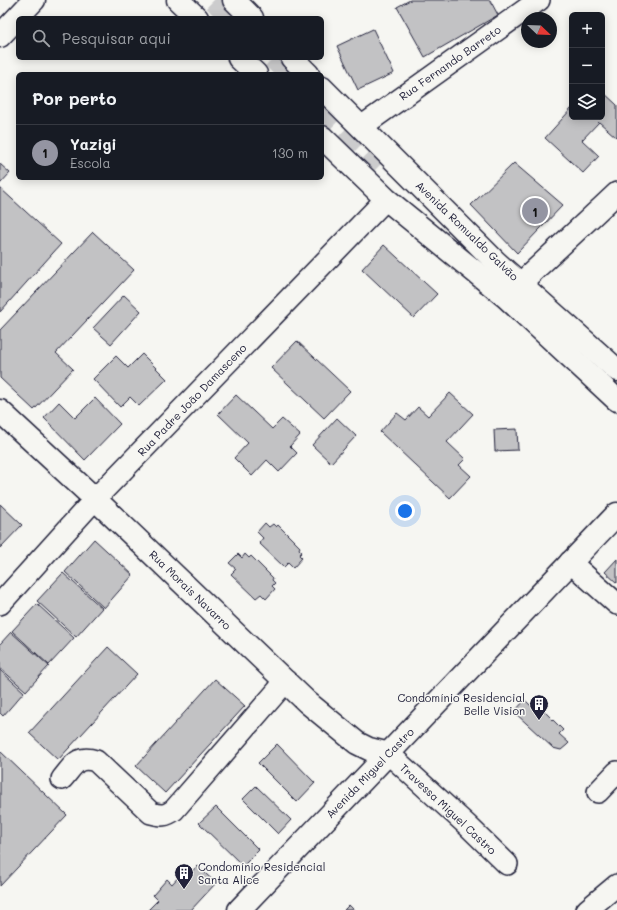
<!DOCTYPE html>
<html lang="pt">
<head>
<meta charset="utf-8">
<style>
  body { margin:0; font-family:Mali,sans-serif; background:#242831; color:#f1f3f6 }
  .controls { position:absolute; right:12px; top:12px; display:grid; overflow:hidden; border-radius:6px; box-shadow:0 2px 10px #0003 }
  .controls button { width:36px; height:36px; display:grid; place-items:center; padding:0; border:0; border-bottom:1px solid #363941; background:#171b24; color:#f1f3f6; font:20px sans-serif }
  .compass { position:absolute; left:521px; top:12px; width:36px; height:36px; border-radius:50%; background:#171b24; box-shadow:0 2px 10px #0003; rotate:113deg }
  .you { position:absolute; left:405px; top:511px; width:14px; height:14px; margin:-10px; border:3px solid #fff; border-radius:50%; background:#1a73e8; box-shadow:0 0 0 6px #1a73e833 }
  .badge { display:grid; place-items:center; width:26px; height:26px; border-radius:50%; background:#9495a2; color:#111; font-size:13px; font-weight:700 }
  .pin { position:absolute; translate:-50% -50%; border:2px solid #fff; box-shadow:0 1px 4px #0006 }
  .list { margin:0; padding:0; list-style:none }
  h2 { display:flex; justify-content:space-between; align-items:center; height:52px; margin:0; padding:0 16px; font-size:17px }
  h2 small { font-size:13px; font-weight:400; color:#9ea1a6 }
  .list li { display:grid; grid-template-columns:26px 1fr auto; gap:12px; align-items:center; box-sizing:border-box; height:56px; padding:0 16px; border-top:1px solid #363941 }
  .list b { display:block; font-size:15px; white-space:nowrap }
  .list p { margin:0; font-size:13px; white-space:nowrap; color:#9ea1a6 }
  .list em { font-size:13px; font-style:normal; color:#9ea1a6 }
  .icon { flex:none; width:22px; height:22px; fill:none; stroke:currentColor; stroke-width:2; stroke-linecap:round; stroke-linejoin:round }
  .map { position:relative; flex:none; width:617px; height:910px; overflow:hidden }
  .search { position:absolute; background:#171b24; box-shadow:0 2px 10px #0003; left:16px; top:16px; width:308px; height:44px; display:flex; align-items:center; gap:10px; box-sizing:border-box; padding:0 14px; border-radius:6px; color:#9ea1a6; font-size:15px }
  .panel { position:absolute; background:#171b24; box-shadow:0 2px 10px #0003; left:16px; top:72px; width:308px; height:108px; border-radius:6px }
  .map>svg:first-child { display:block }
</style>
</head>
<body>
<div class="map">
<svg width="617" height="910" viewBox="0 0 617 910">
  <rect width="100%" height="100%" fill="#f6f6f2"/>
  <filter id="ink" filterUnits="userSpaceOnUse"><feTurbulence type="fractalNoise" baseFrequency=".025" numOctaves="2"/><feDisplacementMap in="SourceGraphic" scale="8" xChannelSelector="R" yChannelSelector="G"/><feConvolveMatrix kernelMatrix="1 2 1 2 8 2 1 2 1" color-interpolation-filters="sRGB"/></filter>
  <g filter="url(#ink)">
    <!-- building -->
    <g fill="#c2c2c4" stroke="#22223b">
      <polygon points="410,0 490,0 498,15 425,57 397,7"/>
      <polygon points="373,29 394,73 358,90 337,46"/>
      <polygon points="602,91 617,105 617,136 616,137 599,122 582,140 599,156 583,173 545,138 572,108 572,117 602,117"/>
      <polygon points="514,163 563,205 517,253 471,205"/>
      <polygon points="0,164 10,173 0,184"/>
      <polygon points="0,188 61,244 0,312"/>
      <polygon points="93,232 134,270 56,353 73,369 34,410 0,378 0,330"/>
      <polygon points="384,245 437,294 414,318 362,269"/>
      <polygon points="124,295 141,311 111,344 93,328"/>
      <polygon points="297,341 350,391 324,418 271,368"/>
      <polygon points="142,354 167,379 139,406 130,397 120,407 93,379 116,356 128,368"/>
      <polygon points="450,393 473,414 447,442 465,459 459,465 471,476 450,498 380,432 397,413 406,420 418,407 428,416"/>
      <polygon points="236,395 272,429 282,419 300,435 290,446 297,453 279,472 267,460 252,476 234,458 248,443 218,414"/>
      <polygon points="95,398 120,424 85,460 44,418 59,402 75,418"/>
      <polygon points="337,418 356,436 331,463 312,445"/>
      <polygon points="517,429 518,450 495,451 494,430"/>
      <polygon points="0,504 22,525 0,548"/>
      <polygon points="265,523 269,527 273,524 276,527 278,525 300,547 299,549 302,552 299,555 302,558 293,568 288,563 284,567 259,543 263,538 257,532"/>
      <polygon points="94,539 133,575 104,608 65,572"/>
      <polygon points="238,554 242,558 245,554 249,558 251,556 273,578 272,580 275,583 272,586 275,589 266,599 261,594 256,598 231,574 236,569 229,563"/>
      <polygon points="617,559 617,583 605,572"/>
      <polygon points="63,573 102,608 76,637 37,601"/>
      <polygon points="37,604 74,638 49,665 12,631"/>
      <polygon points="11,632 49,666 26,691 0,668 0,644"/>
      <polygon points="108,647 137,674 58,760 29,733"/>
      <polygon points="0,670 24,692 3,716 0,713"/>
      <polygon points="215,679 245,706 165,793 136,766"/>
      <polygon points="525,700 535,710 539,706 563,730 559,734 569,743 567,745 561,750 553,748 514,712"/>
      <polygon points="277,744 315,783 297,802 258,763"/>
      <polygon points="0,751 67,815 0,886"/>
      <polygon points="256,786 291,820 278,834 243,799"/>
      <polygon points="216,807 259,850 243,866 199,823"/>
      <polygon points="197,866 216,883 191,910 148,910 158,900 153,895 167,879 172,884 183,872 188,876"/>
      <polygon points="349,905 354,910 344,910"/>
    </g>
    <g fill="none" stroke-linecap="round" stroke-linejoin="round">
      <!-- major-tunnel -->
      <g stroke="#cccccd" stroke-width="22" stroke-dasharray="22 11" stroke-linecap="butt">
        <polyline points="214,0 232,18"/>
        <polyline points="273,58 289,74"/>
        <polyline points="322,106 381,164"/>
      </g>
      <!-- minor casing -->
      <g stroke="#22223b" stroke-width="24">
        <g id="minor">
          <polyline points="361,127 539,0"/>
          <polyline points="508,295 617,193"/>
          <polyline points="570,562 617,604"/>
          <polyline points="0,604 95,499 386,199"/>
          <polyline points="389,754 467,825 507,864"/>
          <path d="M62,779C74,765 77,755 96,761L151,813C161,816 166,816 174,810L286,681"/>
          <polyline points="598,792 617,772"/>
          <polyline points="587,910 617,885"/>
        </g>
      </g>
      <!-- major casing -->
      <g stroke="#22223b" stroke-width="25">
        <g id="major">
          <polyline points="178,0 197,18"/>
          <polyline points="234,0 252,18"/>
          <polyline points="0,36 34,0"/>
          <polyline points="239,58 256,74"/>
          <polyline points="292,58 308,74"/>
          <polyline points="322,88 496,262 617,370"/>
          <polyline points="322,137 386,199 506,297 617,400"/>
          <polyline points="0,411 95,499 307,702 357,743 369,749 389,754"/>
          <polyline points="239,910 617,514"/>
        </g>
      </g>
      <!-- minor -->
      <use href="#minor" stroke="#f6f6f2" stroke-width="21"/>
      <!-- major -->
      <use href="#major" stroke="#f6f6f2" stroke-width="22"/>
    </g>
  </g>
  <!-- icons -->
  <defs>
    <g id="building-pin" transform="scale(1)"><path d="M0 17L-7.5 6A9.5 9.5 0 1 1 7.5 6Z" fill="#22223b" stroke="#f6f6f2"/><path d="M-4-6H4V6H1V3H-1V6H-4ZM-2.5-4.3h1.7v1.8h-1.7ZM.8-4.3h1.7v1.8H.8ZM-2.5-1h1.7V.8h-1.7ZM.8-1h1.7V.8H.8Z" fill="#fff"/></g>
  </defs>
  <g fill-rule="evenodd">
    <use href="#building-pin" x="539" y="704"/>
    <use href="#building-pin" x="184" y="873"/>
  </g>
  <g text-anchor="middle" stroke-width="3" stroke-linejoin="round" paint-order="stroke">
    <!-- street labels -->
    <g font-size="11" fill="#22223b" stroke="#f6f6f2">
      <text transform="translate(450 63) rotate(-35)" y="4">Rua Fernando Barreto</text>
      <text transform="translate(467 231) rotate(44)" y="4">Avenida Romualdo Galvão</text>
      <text transform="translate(192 400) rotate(-46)" y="4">Rua Padre João Damasceno</text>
      <text transform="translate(190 590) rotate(44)" y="4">Rua Morais Navarro</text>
      <text transform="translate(370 773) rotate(-46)" y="4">Avenida Miguel Castro</text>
      <text transform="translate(448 809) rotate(43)" y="4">Travessa Miguel Castro</text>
    </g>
    <!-- poi labels -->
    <g font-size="11" fill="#22223b" stroke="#f6f6f2" text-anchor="end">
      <text x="525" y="702">Condomínio Residencial<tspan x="525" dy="13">Belle Vision</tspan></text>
      <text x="198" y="871" text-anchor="start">Condomínio Residencial<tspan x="198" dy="13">Santa Alice</tspan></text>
    </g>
  </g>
</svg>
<div class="controls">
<button>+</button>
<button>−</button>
<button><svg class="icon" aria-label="layers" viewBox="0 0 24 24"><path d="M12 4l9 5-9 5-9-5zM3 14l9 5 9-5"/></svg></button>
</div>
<svg class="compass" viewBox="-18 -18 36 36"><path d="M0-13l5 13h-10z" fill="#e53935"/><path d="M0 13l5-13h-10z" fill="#9ea1a6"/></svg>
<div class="you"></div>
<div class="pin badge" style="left:535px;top:211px">1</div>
<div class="search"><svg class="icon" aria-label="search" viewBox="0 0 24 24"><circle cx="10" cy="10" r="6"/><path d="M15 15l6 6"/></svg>Pesquisar aqui</div>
<section class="panel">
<h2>Por perto<small></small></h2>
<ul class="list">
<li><span class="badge">1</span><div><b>Yazigi</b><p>Escola</p></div><em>130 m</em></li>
</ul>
</section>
</div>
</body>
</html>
